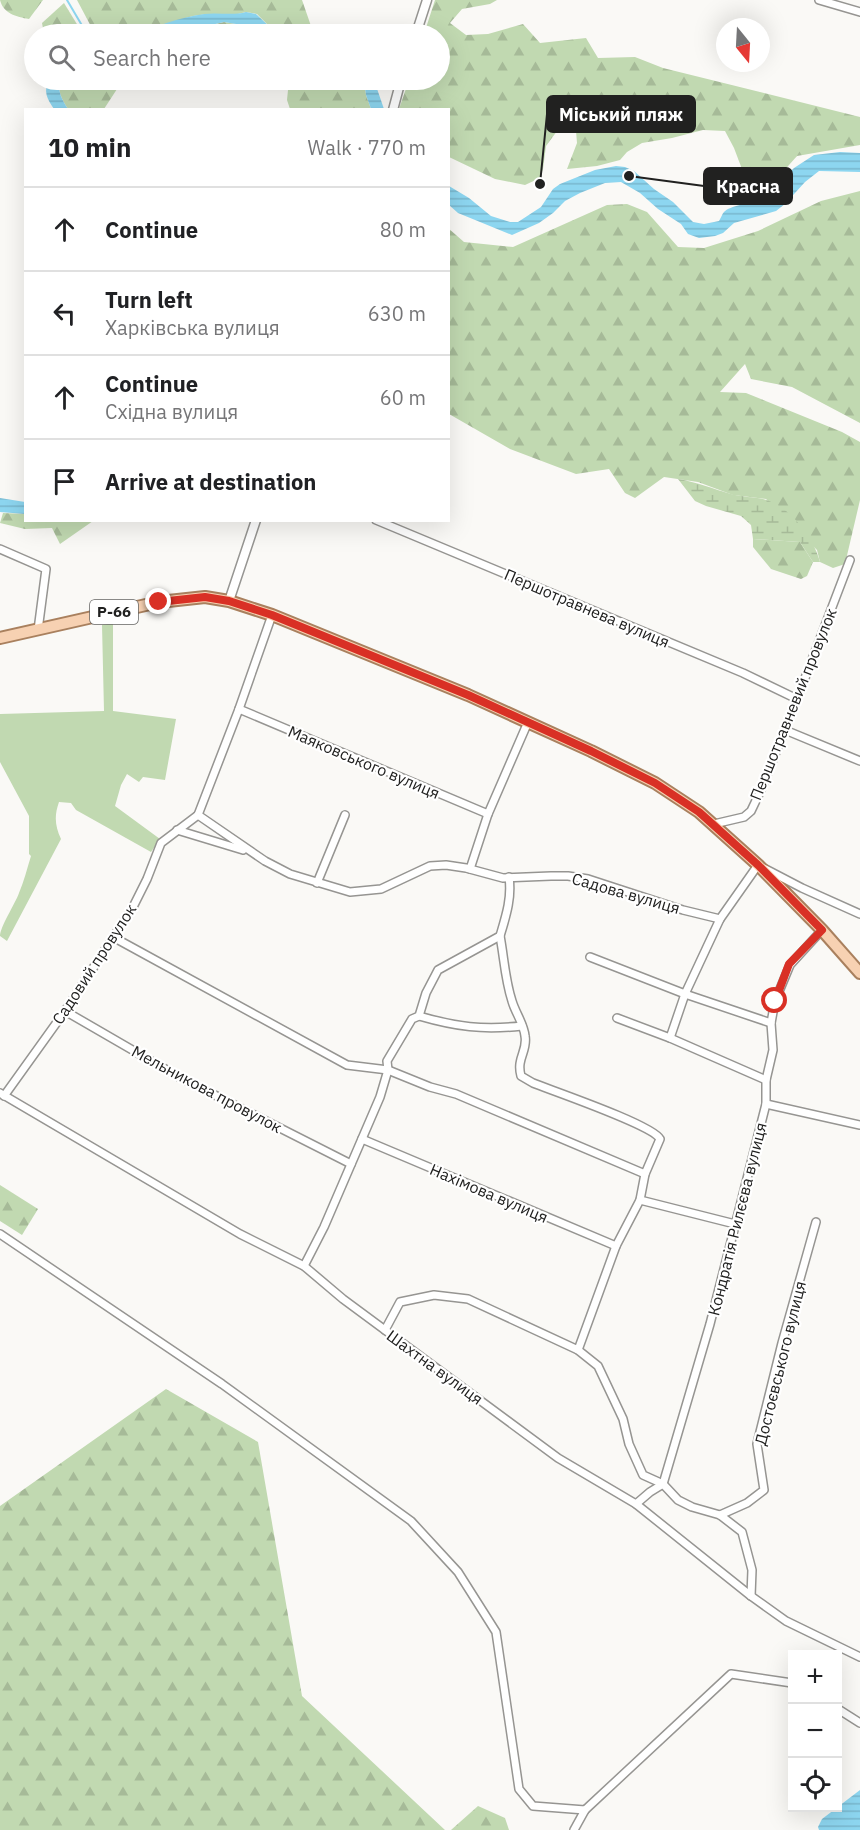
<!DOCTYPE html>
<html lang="en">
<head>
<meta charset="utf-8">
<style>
  body { margin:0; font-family:"IBM Plex Sans",sans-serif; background:#f6f6f6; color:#202124 }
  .controls { position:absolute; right:18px; bottom:18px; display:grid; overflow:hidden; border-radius:0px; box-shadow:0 6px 24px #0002 }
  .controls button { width:54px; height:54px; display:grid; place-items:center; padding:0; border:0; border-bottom:2px solid #e0e0e0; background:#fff; color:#202124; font:30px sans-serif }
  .compass { position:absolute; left:716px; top:18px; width:54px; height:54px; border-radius:50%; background:#fff; box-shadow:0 6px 24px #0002; rotate:162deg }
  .stop { position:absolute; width:18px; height:18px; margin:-14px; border:4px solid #d93025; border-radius:50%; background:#fff }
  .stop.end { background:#d93025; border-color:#fff; box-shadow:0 2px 6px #0008 }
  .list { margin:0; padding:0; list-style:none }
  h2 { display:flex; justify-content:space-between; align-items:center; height:78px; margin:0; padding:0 24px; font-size:26px }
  h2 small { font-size:20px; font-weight:400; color:#757577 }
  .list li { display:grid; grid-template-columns:39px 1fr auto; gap:18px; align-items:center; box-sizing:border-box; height:84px; padding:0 24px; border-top:2px solid #e0e0e0 }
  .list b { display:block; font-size:22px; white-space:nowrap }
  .list p { margin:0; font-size:20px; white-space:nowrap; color:#757577 }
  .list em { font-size:20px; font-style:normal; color:#757577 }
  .icon { flex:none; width:33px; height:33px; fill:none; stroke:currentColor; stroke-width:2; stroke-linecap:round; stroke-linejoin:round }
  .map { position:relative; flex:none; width:860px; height:1830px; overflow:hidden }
  .search { position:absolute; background:#fff; box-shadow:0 6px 24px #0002; left:24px; top:24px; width:426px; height:66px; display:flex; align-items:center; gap:15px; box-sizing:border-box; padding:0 21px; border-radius:33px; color:#757577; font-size:22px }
  .panel { position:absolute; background:#fff; box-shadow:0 6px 24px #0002; left:24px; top:108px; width:426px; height:414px; border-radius:0px }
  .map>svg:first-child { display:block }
</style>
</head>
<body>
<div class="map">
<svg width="860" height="1830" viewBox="0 0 860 1830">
  <defs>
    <pattern id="forest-firs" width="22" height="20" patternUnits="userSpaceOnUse" patternTransform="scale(1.5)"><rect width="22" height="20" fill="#c1d9b1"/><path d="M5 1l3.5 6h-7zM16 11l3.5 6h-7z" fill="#a6ba98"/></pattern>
    <pattern id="wetland-marsh" width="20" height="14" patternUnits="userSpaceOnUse" patternTransform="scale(1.5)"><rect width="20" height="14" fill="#c1d9b1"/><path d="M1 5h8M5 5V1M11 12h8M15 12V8" fill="none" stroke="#a6ba98"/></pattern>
    <pattern id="water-rules" width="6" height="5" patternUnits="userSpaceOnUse" patternTransform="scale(1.5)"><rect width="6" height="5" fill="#8dd6f0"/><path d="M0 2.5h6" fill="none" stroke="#79b7ce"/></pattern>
  </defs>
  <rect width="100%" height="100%" fill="#faf9f6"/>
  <!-- green -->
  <path fill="#c1d9b1" d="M113,623V711L176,719L165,780L143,777L139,782L127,774L121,785L115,806L160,839L151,852L76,810L71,803L59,802C54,816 55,826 61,839L7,941L0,936C0,927 15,904 19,893C24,881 27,869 31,856L29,854V816L0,762V714L104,711L102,625Z"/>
  <!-- forest -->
  <g fill="url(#forest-firs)">
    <path d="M0,0H43L29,19C16,17 3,13 0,0Z"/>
    <polygon points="77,0 302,0 311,26 311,34 283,34 271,28 257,14 246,12 238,14 207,14 193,16 132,34 95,34"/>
    <polygon points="435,0 497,0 490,4 462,9 450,23 466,35 488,34 523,24 540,43 586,38 598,58 635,57 663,68 860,117 860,145 797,156 781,174 763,192 745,177 734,148 725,131 703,130 672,138 642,143 627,152 620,160 597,166 567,169 577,143 576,131 560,127 546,146 543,169 540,178 525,185 495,179 449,157 448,110 399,109 409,80 440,80 440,34 424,34"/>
    <polygon points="64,3 83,34 44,34 42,23"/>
    <polygon points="224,22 236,24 241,30 262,34 172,34"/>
    <path d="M60,80H129L119,86L104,109H68C62,100 57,90 60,80Z"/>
    <polygon points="289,80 364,80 366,95 371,109 290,109 287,100"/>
    <polygon points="860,191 860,423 792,387 751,379 745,364 720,392 746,393 842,432 860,442 860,500 845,564 833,568 820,562 817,550 766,499 733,495 698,482 664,477 635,498 625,493 609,469 576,474 510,449 449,414 448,228 464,242 513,247 607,205 627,204 647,212 678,247 704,248 758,231 821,201"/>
    <polygon points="3,513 25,514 26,520 93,521 60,544 52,528 25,529 0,523"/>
    <polygon points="753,539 800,542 813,562 807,576 801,579 771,569 753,547"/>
    <polygon points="0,1185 38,1209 22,1235 0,1221"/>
    <polygon points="166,1389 258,1442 302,1696 445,1830 0,1830 0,1506"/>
    <polygon points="478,1806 505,1818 509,1830 451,1830"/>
  </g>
  <!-- wetland -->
  <path fill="url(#wetland-marsh)" d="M678,479C697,482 713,489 731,494C742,497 753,497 763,499C789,505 814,538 820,562H813L800,542L753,539L751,525L741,516L706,506L695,501Z"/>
  <!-- water -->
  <g fill="url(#water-rules)">
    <path d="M246,12L256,14L271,28L283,34H262L244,29L236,24L224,22L172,34H132C156,27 180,17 204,14C219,12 232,16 246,12Z"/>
    <path d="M49,80H60C57,90 62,100 68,109H54C47,99 43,91 49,80Z"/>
    <polygon points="364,80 374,80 384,109 371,109 366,95"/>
    <path d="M840,152L860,153V172L819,171L805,182L785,204L776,211L734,223L723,233L715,236L699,238L688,234L681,224L658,209L640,193L621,182L605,183L580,193L565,201L553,213L539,223L512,235L458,213L449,205V186L469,198L491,216L510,222H518L541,207L553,189L560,184L595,170L616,166L625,167L634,171L654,189L673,202L693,222L704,224L719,221C721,218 722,214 724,212C731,204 761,202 773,198L769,192L794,168L814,155Z"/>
    <polygon points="0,498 25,502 25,514 0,512"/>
    <polygon points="860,1790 860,1830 819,1830 818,1827 822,1819"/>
  </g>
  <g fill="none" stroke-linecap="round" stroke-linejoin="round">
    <!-- stream -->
    <polyline stroke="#8dd6f0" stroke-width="2" points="67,0 87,34"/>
    <!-- minor casing -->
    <g stroke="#969592" stroke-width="10">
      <g id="minor">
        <polyline points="819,0 860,12"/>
        <polyline points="376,520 743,673 797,699"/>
        <polyline points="0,549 46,569 38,630"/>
        <polyline points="239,709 488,814"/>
        <polyline points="785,730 860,761"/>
        <polyline points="198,815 265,861 290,874 350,892 381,889 430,866 446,865 466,868 503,878 551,876 568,876 588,879 683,910 720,919"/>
        <polyline points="198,815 239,709 272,615"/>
        <polyline points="714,824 744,817 751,811 761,790 797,699 850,560"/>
        <polyline points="177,830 243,850"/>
        <polyline points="470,869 488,814 528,722"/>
        <polyline points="317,883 345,815"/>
        <path d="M500,936C504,957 505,980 512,1001C515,1012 524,1024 525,1036C528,1051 516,1058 521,1076L533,1083C553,1091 653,1125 660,1139L645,1174L640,1200L616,1246L578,1350"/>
        <polyline points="113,937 347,1065 388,1070 430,1087 456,1094 645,1174"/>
        <polyline points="590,957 685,994 771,1023"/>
        <polyline points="65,1011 179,1077 351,1164"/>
        <path d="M419,1016C457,1027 482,1030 522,1026"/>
        <polyline points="617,1018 670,1038 766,1080"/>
        <polyline points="670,1038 685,994 720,919 758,865 802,888 860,914"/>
        <polyline points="0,1093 240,1234 304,1266 343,1299 558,1458 636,1504 751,1596 786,1621 860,1657"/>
        <polyline points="4,1096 65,1011 133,907 147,879 161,843 198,815"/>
        <polyline points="766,1104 860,1125"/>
        <polyline points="362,1139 616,1246"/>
        <polyline points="640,1200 735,1224"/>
        <polyline points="0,1234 222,1384 411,1521 458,1572 496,1632 519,1789 533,1806 585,1810 731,1674 792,1683"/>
        <path d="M304,1266L324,1227L380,1097L388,1070L387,1061L412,1019L419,1016L426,993L438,970L500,936C506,916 512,898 509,877"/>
        <polyline points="385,1330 400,1302 434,1295 468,1299 578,1350 598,1366 623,1419 629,1444 643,1475 663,1484 678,1500 692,1507 720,1515 742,1532 752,1570 751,1596"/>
        <polyline points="636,1504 650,1492 663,1484 710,1324 766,1104 766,1080 773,1050 771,1023 775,1001 790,965 822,930"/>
        <polyline points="720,1515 747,1503 764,1490 757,1444 782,1343 816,1222"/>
        <polyline points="838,1709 860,1723"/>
        <polyline points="574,1830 585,1810"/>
      </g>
    </g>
    <!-- tertiary casing -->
    <g stroke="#969592" stroke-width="11">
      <g id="tertiary">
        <polyline points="416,34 427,0"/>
        <polyline points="393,110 401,80"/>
        <polyline points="229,601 256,520"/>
      </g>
    </g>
    <!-- primary casing -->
    <g stroke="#a9805e" stroke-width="14">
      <polyline id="primary" points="0,638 159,602 205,597 229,601 272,615 468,695 591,751 655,783 699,812 758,865 822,930 860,973"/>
    </g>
    <!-- minor -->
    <use href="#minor" stroke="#fff" stroke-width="7"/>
    <!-- tertiary -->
    <use href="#tertiary" stroke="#fff" stroke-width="8"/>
    <!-- primary -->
    <use href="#primary" stroke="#f7d1b2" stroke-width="10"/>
  </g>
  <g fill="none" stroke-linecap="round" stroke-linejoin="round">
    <!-- route -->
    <polyline stroke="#d93025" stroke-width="8" points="159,602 205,597 229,601 272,615 468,695 591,751 655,783 699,812 758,865 822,930 789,964 775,1001"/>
  </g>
  <g text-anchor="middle" stroke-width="4.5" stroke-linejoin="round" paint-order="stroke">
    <!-- shield labels -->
    <rect fill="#fff" stroke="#646463" stroke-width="1.5" x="90" y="600" width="48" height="24" rx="4.5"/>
    <g font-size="15" font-weight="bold" fill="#212120">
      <text x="114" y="617">Р-66</text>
    </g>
    <!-- street labels -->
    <g font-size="16" fill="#212120" stroke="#fff">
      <text transform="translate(587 608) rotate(23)" y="6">Першотравнева вулиця</text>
      <text transform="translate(793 704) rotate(-68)" y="6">Першотравневий провулок</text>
      <text transform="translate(364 762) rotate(23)" y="6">Маяковського вулиця</text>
      <text transform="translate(626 893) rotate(16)" y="6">Садова вулиця</text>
      <text transform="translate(94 964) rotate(-57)" y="6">Садовий провулок</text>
      <text transform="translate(207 1089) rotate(28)" y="6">Мельникова провулок</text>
      <text transform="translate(489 1193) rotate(23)" y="6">Нахімова вулиця</text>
      <text transform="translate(737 1219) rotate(-76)" y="6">Кондратія Рилєєва вулиця</text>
      <text transform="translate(780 1363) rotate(-76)" y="6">Достоєвського вулиця</text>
      <text transform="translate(435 1367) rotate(36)" y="6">Шахтна вулиця</text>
    </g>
  </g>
  <!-- callouts -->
  <path fill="none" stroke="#212120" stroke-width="2" d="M540 184L547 114M629 176L704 186"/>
  <g fill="#212120" stroke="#fff" stroke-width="2">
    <circle cx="540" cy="184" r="6"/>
    <circle cx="629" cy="176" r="6"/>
  </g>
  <g fill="#212120" stroke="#212120" stroke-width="2">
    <rect x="547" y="96" width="148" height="36" rx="6"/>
    <rect x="704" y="168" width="88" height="36" rx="6"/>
  </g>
  <g font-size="18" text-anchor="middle" font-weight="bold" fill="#fff">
    <text x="621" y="121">Міський пляж</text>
    <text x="748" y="193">Красна</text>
  </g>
</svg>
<div class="controls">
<button>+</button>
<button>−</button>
<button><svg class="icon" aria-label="locate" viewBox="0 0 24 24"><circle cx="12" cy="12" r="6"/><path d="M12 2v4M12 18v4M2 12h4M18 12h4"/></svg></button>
</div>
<svg class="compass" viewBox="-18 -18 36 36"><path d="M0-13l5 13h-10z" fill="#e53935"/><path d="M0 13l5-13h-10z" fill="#757577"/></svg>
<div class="stop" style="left:775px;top:1001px"></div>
<div class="stop end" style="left:159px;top:602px"></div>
<div class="search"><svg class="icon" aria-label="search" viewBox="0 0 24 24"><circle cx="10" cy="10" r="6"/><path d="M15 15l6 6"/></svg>Search here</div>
<section class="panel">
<h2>10 min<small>Walk · 770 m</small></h2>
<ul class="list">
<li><svg class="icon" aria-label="ahead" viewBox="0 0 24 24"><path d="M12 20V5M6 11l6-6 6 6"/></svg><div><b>Continue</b></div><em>80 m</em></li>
<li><svg class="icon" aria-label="left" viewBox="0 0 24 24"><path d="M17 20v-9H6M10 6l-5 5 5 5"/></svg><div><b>Turn left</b><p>Харківська вулиця</p></div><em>630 m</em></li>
<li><svg class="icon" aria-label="ahead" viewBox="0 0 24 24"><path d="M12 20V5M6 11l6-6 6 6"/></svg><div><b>Continue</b><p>Східна вулиця</p></div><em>60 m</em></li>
<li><svg class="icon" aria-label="arrive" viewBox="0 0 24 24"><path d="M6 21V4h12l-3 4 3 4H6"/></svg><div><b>Arrive at destination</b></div></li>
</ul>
</section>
</div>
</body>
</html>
